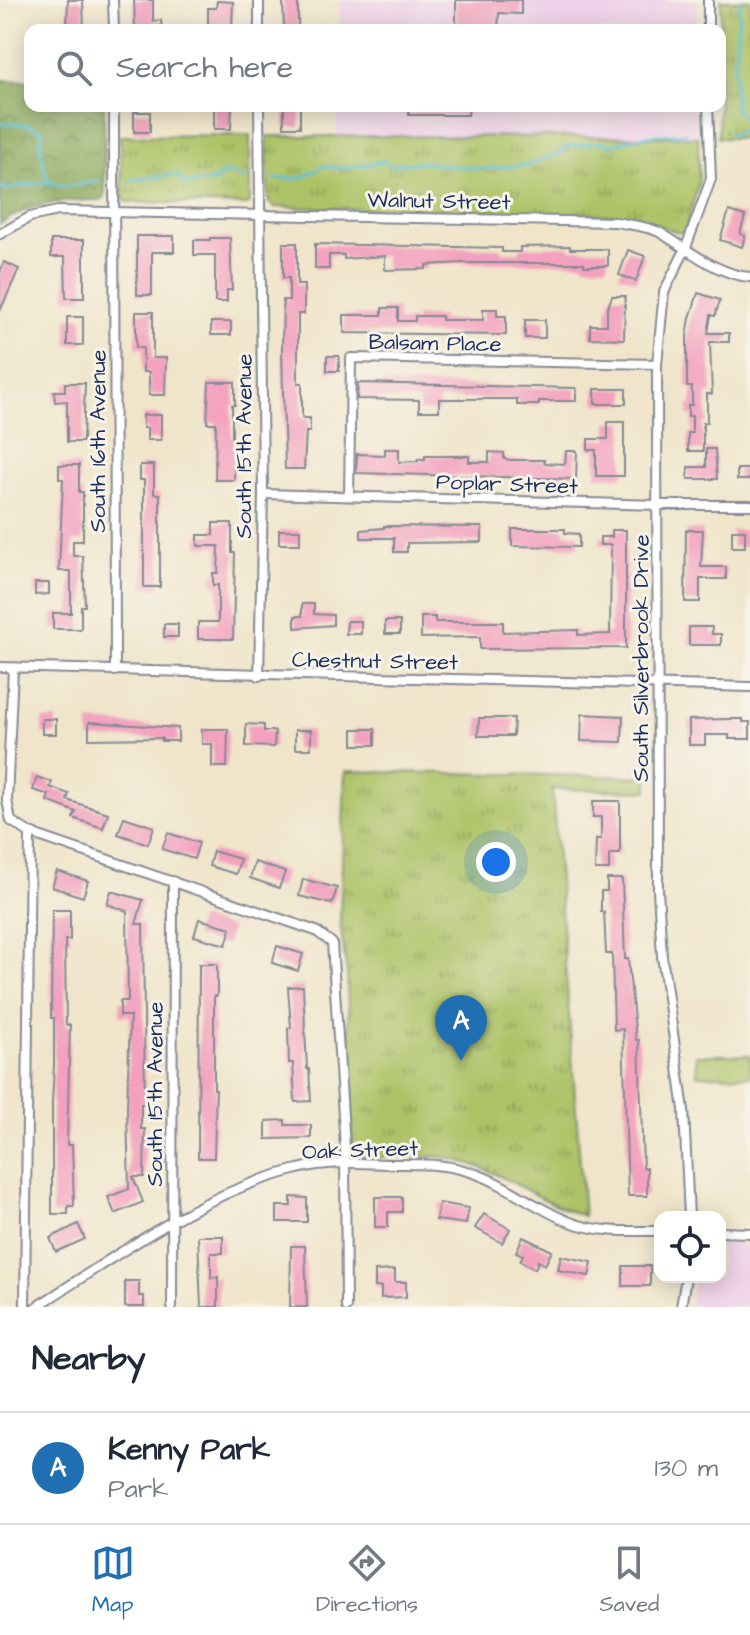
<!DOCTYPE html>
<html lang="en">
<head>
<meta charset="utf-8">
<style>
  body { margin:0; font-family:"Architects Daughter",sans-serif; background:#f6f6f7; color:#1f2937 }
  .controls { position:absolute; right:24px; bottom:24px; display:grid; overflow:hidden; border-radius:16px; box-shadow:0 4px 20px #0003 }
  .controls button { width:72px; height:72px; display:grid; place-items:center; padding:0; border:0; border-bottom:2px solid #e0e1e3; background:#fff; color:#1f2937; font:40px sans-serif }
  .you { position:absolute; left:496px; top:862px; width:28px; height:28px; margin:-20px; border:6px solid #fff; border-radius:50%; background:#1a73e8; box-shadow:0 0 0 12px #1a73e833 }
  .badge { display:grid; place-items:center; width:52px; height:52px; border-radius:50%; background:#1f6fb2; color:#fff; font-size:26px; font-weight:700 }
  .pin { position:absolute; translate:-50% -66px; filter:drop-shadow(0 2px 4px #0008) }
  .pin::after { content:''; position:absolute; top:42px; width:28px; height:24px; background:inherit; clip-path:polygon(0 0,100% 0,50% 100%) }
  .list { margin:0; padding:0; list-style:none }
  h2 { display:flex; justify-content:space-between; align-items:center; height:104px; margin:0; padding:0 32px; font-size:34px }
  h2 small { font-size:26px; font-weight:400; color:#747a83 }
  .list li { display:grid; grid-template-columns:52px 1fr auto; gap:24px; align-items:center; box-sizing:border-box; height:112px; padding:0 32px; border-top:2px solid #e0e1e3 }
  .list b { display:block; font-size:30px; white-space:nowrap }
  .list p { margin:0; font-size:26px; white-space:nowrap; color:#747a83 }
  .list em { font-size:26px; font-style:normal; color:#747a83 }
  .icon { flex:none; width:44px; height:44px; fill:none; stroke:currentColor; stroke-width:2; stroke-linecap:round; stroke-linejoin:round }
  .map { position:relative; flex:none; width:750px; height:1307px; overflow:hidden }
  .search { position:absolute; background:#fff; box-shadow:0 4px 20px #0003; left:24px; right:24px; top:24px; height:88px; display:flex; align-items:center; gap:20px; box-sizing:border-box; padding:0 28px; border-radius:16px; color:#747a83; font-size:30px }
  .sheet { height:216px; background:#fff }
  nav { display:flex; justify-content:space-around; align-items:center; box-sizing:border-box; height:112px; border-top:2px solid #e0e1e3; background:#fff; font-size:22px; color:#747a83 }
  nav a { display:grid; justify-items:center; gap:4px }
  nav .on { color:#1f6fb2 }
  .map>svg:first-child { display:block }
</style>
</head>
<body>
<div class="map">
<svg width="750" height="1307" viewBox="0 0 750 1307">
  <defs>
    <pattern id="grass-tufts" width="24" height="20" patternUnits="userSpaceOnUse" patternTransform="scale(2)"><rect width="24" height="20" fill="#adc266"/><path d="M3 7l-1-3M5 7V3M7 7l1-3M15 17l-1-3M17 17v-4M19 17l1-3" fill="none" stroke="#8c9e57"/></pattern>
    <pattern id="forest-crowns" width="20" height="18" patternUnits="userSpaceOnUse" patternTransform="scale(2)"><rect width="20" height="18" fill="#8aa85b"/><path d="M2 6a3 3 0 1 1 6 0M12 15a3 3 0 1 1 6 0" fill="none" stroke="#70894e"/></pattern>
  </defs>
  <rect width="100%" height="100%" fill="#f7f3e8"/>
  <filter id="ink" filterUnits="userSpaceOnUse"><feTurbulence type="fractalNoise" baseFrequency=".0125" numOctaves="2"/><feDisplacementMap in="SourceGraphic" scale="16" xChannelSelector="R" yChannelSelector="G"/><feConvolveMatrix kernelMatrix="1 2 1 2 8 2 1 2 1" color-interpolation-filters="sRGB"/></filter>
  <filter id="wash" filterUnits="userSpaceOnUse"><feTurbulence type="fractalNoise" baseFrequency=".006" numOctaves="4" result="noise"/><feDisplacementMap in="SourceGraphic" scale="32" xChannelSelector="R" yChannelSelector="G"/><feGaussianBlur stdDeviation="1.8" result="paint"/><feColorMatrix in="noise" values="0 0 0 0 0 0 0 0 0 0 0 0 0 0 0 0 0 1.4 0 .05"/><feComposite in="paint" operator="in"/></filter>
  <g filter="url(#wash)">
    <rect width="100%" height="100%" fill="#f0e5ca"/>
    <!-- built -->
    <g fill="#eed0e8">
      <polygon points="340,0 697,0 696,30 340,30"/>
      <polygon points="337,106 696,106 698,137 337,137"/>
      <polygon points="720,1243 750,1245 750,1307 690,1307 695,1277 720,1277"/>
    </g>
    <!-- grass -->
    <g fill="url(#grass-tufts)" stroke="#647862" stroke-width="2">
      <polygon points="721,0 750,0 750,138 718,138"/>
      <polygon points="250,135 250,203 246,205 127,202 122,196 120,136"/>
      <polygon points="267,136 698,137 699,182 686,229 680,233 641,219 615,215 275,207 269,203 268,198"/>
      <path d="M345,771L648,777V791L552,789L584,1216C536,1201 500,1168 448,1158C420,1152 378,1162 355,1154L352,1148L347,974L340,922Z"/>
    </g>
    <!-- forest -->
    <path fill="url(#forest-crowns)" stroke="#526c5c" stroke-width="2" d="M0,80L30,81V106H104L105,195L102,200C65,200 31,202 0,224Z"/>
    <!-- garden -->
    <polygon fill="#adc266" stroke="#647862" stroke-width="2" points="696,1055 750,1055 750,1076 697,1075"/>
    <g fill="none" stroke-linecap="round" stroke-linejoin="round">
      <!-- stream -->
      <g stroke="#57bfd4" stroke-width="3">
        <path d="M0,121L3,124C18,122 29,125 43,131L40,145L47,180L51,183"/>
        <polyline points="729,133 735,134 746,126 744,117 735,111 735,59 740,0"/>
        <polyline points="274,179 301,178 324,166 344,169 383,161 391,165 421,162 480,169 530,165 550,156 559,155 565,147 601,142 609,145 644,136 686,133"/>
        <polyline points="128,181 176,174 184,184 217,181 221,174 234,174 244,179"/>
        <polyline points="0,187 6,189 38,183 51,183 64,187 98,181"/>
      </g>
    </g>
    <g id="blocks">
      <!-- building -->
      <g fill="#f3a1be">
        <polygon points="68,0 83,0 84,30 67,30"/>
        <polygon points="134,0 153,0 153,21 161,20 162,30 135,30"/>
        <polygon points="283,0 298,0 298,30 284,30"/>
        <polygon points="456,0 521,0 521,14 499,13 498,30 456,30"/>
        <polygon points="217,1 233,2 232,30 208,30 208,8 216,8"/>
        <polygon points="214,106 232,106 231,129 214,129"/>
        <rect x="284" y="106" width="16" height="21"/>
        <polygon points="409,106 469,106 468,115 409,115"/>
        <rect x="134" y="112" width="16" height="20"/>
        <polygon points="729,211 745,216 740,234 745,236 742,247 720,240"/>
        <polygon points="137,236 174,236 174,252 152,252 152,295 137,295"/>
        <polygon points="210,238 230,238 232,290 227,290 227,302 215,302 215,255 194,255 194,240 210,240"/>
        <polygon points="51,240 84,240 84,298 66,298 65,257 51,257"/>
        <polygon points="283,243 297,243 297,285 304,285 304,314 298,314 298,383 302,383 302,418 310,418 310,432 306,432 304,469 285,469 282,351 283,300 289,300 289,278 283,278"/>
        <polygon points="315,244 502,248 502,252 520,252 520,247 570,246 570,249 608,249 608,266 584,266 584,263 463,263 426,265 426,269 385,270 385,256 344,259 344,255 329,255 329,269 315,269"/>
        <polygon points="628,250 645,256 636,281 619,275"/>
        <polygon points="4,262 19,269 0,311 0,272"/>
        <polygon points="698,293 720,300 715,316 711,315 708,333 729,333 729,342 710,342 712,394 707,394 707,423 703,423 703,451 688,451 688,433 692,433 692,416 688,416 688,405 692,405 692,387 687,387 687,336 690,318"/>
        <polygon points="612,296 625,296 624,339 590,338 590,325 607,325 607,310"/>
        <polygon points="382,308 398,308 398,321 415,321 415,316 442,316 442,320 483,320 483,309 497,309 497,316 506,316 506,335 344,333 344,315 382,315"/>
        <polygon points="136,312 153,312 153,358 166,358 165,395 149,395 149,372 143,372 143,348 136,348"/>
        <rect x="67" y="317" width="16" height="28"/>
        <rect x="525" y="320" width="20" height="18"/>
        <rect x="211" y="322" width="20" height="13"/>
        <rect x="327" y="356" width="12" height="15"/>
        <polygon points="209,382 235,382 235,405 232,405 232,439 235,439 234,480 215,480 216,423 207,423"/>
        <polygon points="65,383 85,383 83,442 67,442 67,401 55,402 54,391 65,391"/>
        <polygon points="358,383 576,388 576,401 539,401 539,405 517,405 517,399 439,399 439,411 419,411 419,400 357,399"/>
        <rect x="595" y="389" width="31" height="15"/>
        <polygon points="143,415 161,415 161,440 147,440 147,428 143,428"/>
        <polygon points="608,422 624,422 624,476 596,476 596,450 588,450 588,439 608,439"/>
        <polygon points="385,449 399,449 399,462 418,461 418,459 425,459 425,456 469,456 469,462 489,462 489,452 504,453 504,459 510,460 544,460 544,463 565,464 566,451 577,451 576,479 356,473 357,454 385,455"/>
        <polygon points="706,449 715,449 717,479 688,479 688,467 706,467"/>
        <polygon points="59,465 79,465 79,492 83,492 83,541 73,541 73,556 83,556 85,606 81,606 81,629 53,629 53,613 71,613 71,571 59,571 63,479 59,479"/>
        <polygon points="140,465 154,465 154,494 160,494 160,587 144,587 144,480 140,480"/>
        <rect x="737" y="469" width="12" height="11"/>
        <polygon points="213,523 232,523 232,553 235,553 233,639 198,639 198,622 218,622 218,585 213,585 213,573 218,573 219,546 198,546 198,535 213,535"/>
        <polygon points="384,526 482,527 482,542 407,543 407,552 394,552 394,538 361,538 361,530 384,528"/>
        <polygon points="512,529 565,529 565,533 579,534 579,547 512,546"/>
        <rect x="279" y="530" width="21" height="14"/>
        <polygon points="612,530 626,530 626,648 480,649 480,637 421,638 421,617 435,617 435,622 503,622 503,632 578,630 578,635 610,634 611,545 600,545 600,537 612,537"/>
        <polygon points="686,530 703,530 701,567 726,567 726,579 700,579 700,602 685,602"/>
        <rect x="732" y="530" width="13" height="17"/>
        <polygon points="35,583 49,583 49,594 35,595"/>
        <polygon points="302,604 314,604 314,614 333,615 333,625 295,628 295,616 302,616"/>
        <polygon points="347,621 361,621 361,634 346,634"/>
        <rect x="385" y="621" width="15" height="13"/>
        <rect x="164" y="624" width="14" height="13"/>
        <polygon points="689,627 712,627 712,634 721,634 721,645 689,645"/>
        <polygon points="582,714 623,716 622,742 581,741"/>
        <polygon points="479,718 514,718 513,736 478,736"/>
        <rect x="42" y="719" width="14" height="15"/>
        <polygon points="729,719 743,719 743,722 750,722 750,739 729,739 729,735 705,735 705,745 689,745 689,720"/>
        <polygon points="89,722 178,728 178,741 162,741 162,738 89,739"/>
        <polygon points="246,724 264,725 264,731 275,731 274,747 246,746"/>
        <polygon points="202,729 228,729 227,767 212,767 212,744 202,744"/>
        <rect x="353" y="729" width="22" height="16"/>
        <rect x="295" y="730" width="16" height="19"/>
        <polygon points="37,777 52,782 50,787 69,794 67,800 108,813 103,828 73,818 76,812 47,801 49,795 33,790"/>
        <polygon points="593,801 620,801 620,854 609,854 609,870 595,870 596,839 601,839 601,817 593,817"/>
        <polygon points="124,817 154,827 148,844 118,834"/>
        <polygon points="168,833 199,843 194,859 162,849"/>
        <polygon points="213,851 240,859 236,874 209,866"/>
        <polygon points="255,862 285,872 279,888 250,878"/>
        <polygon points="57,871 88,881 83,897 52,887"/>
        <polygon points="303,879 337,888 332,904 299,896"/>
        <polygon points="607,879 622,879 625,959 628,959 636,1040 639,1040 643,1168 647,1168 647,1196 628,1196 623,1029 614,1030 612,954 606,954 604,912 601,912 601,891 607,891"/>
        <polygon points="111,891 143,900 136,924 143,924 145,1104 141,1104 141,1129 145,1129 144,1177 133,1177 143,1202 115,1214 108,1197 129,1189 127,1109 130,1016 120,1016 120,1001 128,1001 127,911 107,904"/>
        <polygon points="52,910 70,910 70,940 65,940 66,1025 70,1025 67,1145 72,1145 74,1206 68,1206 68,1214 52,1214 52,1103 54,1065 54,1018 51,1018"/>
        <polygon points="199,919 231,928 226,945 194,936"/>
        <polygon points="277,946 303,954 298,971 272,963"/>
        <polygon points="199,964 217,964 217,996 214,996 214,1089 216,1089 214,1158 198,1158"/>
        <polygon points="303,986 307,1069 309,1069 311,1101 295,1102 293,1063 289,1063 288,1028 291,1028 288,987"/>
        <polygon points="285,1120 285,1125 311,1125 311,1138 266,1139 266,1121"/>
        <polygon points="291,1197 307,1198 307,1222 277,1222 277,1206 291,1206"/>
        <polygon points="375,1197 402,1197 402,1212 388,1212 388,1227 375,1227"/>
        <polygon points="439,1203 469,1208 466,1224 436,1220"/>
        <polygon points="484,1214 510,1229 502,1243 475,1228"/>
        <polygon points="78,1224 85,1239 56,1252 50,1238"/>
        <polygon points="198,1236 223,1236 223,1253 211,1253 211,1278 218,1277 218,1307 201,1307"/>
        <polygon points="523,1237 552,1251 545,1265 538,1261 535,1269 520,1261 523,1255 516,1252"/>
        <polygon points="291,1246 305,1246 307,1307 290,1307"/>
        <polygon points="561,1256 592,1262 589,1276 558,1270"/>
        <rect x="623" y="1266" width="27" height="20"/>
        <polygon points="395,1270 395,1282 406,1282 406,1297 381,1298 381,1287 375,1287 375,1271"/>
        <polygon points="125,1281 139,1281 139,1296 144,1296 144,1307 125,1307"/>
      </g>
    </g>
  </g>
  <g filter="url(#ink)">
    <use href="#blocks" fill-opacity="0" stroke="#868a94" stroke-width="2"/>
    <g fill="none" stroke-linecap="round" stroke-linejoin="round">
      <!-- minor casing -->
      <g stroke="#868a94" stroke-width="12">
        <g id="minor">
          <polyline points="113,0 114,30"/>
          <polyline points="259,30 259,0"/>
          <polyline points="708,30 708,0"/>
          <polyline points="114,106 115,671"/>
          <path d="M0,234L30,217L58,211L616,222C630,225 647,226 659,232C687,248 717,275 750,277"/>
          <polyline points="263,494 658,505 750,505"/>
          <polyline points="349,496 351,358 657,364"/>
          <polyline points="0,667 750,687"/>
          <polyline points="13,668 7,800 11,821 30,833 316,931 332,943 345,1147 346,1307"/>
          <polyline points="259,676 263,494 259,106"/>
          <polyline points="689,1217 684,1110 662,956 658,890 657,364 664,292 685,250 711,179 708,106"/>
          <polyline points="720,1232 750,1233"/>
          <polyline points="25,1307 30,833"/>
          <path d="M36,1307C119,1255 201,1192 298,1169C327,1161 359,1163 388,1164C415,1164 442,1163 467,1171C505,1182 534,1208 570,1222C598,1233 631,1231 660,1231"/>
          <polyline points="172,1307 173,881"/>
          <polyline points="681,1307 686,1277"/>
        </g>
      </g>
      <!-- minor -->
      <use href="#minor" stroke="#fff" stroke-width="8"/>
    </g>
  </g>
  <g text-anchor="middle" stroke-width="6" stroke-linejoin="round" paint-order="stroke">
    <!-- street labels -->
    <g font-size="22" fill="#1b2f5e" stroke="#f7f3e8">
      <text transform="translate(439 200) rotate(1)" y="8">Walnut Street</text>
      <text transform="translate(435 342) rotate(1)" y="8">Balsam Place</text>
      <text transform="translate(97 441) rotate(-90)" y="8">South 16th Avenue</text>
      <text transform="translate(243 446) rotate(-90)" y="8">South 15th Avenue</text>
      <text transform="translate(507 483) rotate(2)" y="8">Poplar Street</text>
      <text transform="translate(640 658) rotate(-90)" y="8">South Silverbrook Drive</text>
      <text transform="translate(375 660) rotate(1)" y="8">Chestnut Street</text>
      <text transform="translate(154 1094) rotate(-90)" y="8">South 15th Avenue</text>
      <text transform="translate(360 1149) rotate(-2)" y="8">Oak Street</text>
    </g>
  </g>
</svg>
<div class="controls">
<button><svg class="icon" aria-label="locate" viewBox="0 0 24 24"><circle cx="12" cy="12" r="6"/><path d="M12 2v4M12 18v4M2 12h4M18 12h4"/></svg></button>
</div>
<div class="you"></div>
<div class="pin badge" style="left:461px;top:1061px">A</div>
<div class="search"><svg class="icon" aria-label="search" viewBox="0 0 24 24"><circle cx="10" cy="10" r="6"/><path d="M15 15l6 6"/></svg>Search here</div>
</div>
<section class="sheet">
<h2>Nearby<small></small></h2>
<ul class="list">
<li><span class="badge">A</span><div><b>Kenny Park</b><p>Park</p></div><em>130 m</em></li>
</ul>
</section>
<nav>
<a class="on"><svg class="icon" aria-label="map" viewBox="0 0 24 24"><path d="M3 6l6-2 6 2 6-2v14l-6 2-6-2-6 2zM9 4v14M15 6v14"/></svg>Map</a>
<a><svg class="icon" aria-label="directions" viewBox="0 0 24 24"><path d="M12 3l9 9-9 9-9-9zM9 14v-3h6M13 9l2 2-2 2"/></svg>Directions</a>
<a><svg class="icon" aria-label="saved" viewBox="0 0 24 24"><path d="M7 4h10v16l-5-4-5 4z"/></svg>Saved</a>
</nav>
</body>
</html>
